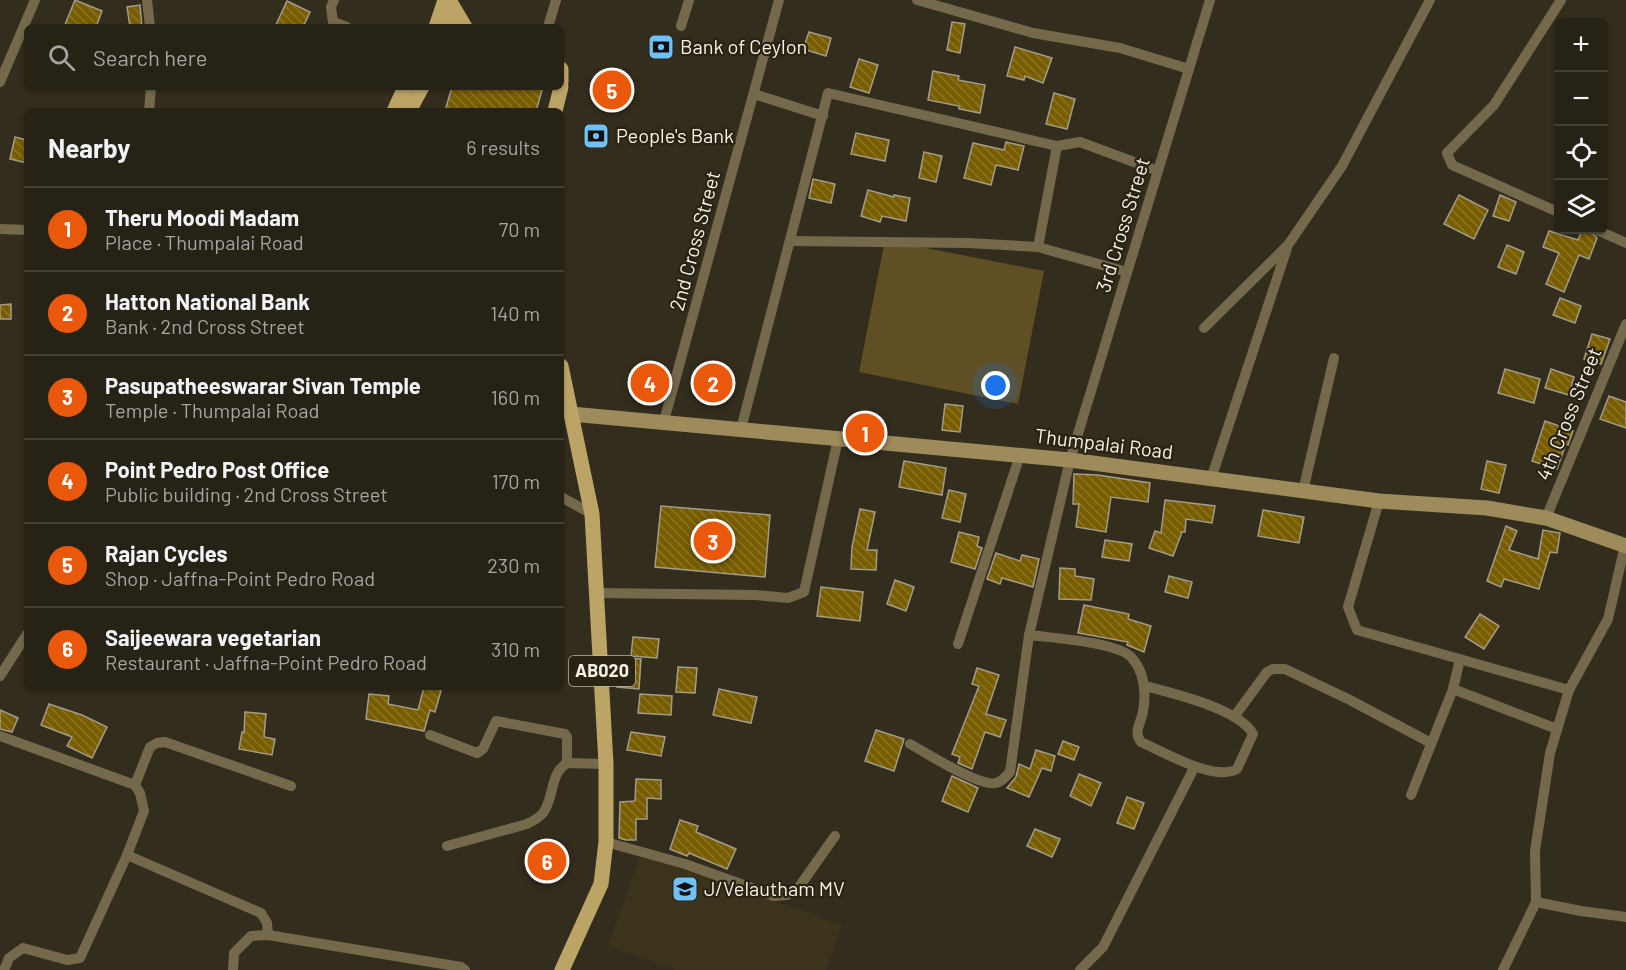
<!DOCTYPE html>
<html lang="en">
<head>
<meta charset="utf-8">
<style>
  body { margin:0; font-family:Barlow,sans-serif; background:#2e2a1f; color:#f1f3f6 }
  .controls { position:absolute; right:18px; top:18px; display:grid; overflow:hidden; border-radius:9px; box-shadow:0 2px 4px #0004 }
  .controls button { width:54px; height:54px; display:grid; place-items:center; padding:0; border:0; border-bottom:2px solid #423f35; background:#262216; color:#f1f3f6; font:30px sans-serif }
  .you { position:absolute; left:996px; top:386px; width:21px; height:21px; margin:-15px; border:4px solid #fff; border-radius:50%; background:#1a73e8; box-shadow:0 0 0 9px #1a73e833 }
  .badge { display:grid; place-items:center; width:39px; height:39px; border-radius:50%; background:#ea580c; color:#fff; font-size:20px; font-weight:700 }
  .pin { position:absolute; translate:-50% -50%; border:3px solid #fff; box-shadow:0 2px 6px #0006 }
  .list { margin:0; padding:0; list-style:none }
  h2 { display:flex; justify-content:space-between; align-items:center; height:78px; margin:0; padding:0 24px; font-size:26px }
  h2 small { font-size:20px; font-weight:400; color:#a4a4a1 }
  .list li { display:grid; grid-template-columns:39px 1fr auto; gap:18px; align-items:center; box-sizing:border-box; height:84px; padding:0 24px; border-top:2px solid #423f35 }
  .list b { display:block; font-size:22px; white-space:nowrap }
  .list p { margin:0; font-size:20px; white-space:nowrap; color:#a4a4a1 }
  .list em { font-size:20px; font-style:normal; color:#a4a4a1 }
  .icon { flex:none; width:33px; height:33px; fill:none; stroke:currentColor; stroke-width:2; stroke-linecap:round; stroke-linejoin:round }
  .map { position:relative; flex:none; width:1626px; height:970px; overflow:hidden }
  .search { position:absolute; background:#262216; box-shadow:0 2px 4px #0004; left:24px; top:24px; width:540px; height:66px; display:flex; align-items:center; gap:15px; box-sizing:border-box; padding:0 21px; border-radius:9px; color:#a4a4a1; font-size:22px }
  .panel { position:absolute; background:#262216; box-shadow:0 2px 4px #0004; left:24px; top:108px; width:540px; height:582px; border-radius:9px }
  .map>svg:first-child { display:block }
</style>
</head>
<body>
<div class="map">
<svg width="1626" height="970" viewBox="0 0 1626 970">
  <defs>
    <pattern id="building-back-hatch" width="6" height="6" patternUnits="userSpaceOnUse" patternTransform="scale(1.5)"><rect width="6" height="6" fill="#785c00"/><path d="M-1 5l2 2M0 0l6 6M5-1l2 2" fill="none" stroke="#8c7425"/></pattern>
  </defs>
  <rect width="100%" height="100%" fill="#332d1e"/>
  <!-- built -->
  <polygon fill="#3c331d" points="641,854 842,925 826,970 676,970 608,946"/>
  <!-- pitch -->
  <polygon fill="#604f24" points="885,240 1044,271 1018,404 859,372"/>
  <!-- building -->
  <g fill="url(#building-back-hatch)" stroke="#a39c89" stroke-width="1.5">
    <polygon points="75,0 102,11 96,27 64,27"/>
    <polygon points="287,1 310,12 303,27 275,27"/>
    <polygon points="140,5 142,27 130,27 127,7"/>
    <polygon points="952,22 965,24 960,53 947,50"/>
    <polygon points="809,32 831,38 826,56 803,49"/>
    <polygon points="1015,47 1052,58 1043,83 1025,76 1024,80 1007,76"/>
    <polygon points="859,59 878,65 869,93 850,87"/>
    <polygon points="933,71 959,76 958,80 985,85 980,113 959,109 959,106 928,100"/>
    <polygon points="452,87 543,87 536,111 445,111"/>
    <polygon points="1054,93 1075,99 1067,129 1046,124"/>
    <polygon points="856,133 889,140 885,161 851,154"/>
    <polygon points="15,137 27,140 27,163 10,159"/>
    <polygon points="1006,142 1024,146 1018,170 996,165 991,185 964,178 973,143 1004,150"/>
    <polygon points="924,152 942,156 936,182 919,178"/>
    <polygon points="813,179 835,184 831,203 809,198"/>
    <polygon points="868,190 894,197 894,195 910,198 906,221 882,216 880,222 861,216"/>
    <polygon points="1459,195 1488,210 1474,239 1444,224"/>
    <polygon points="1500,195 1516,202 1509,221 1493,216"/>
    <polygon points="1582,230 1590,231 1597,238 1589,259 1579,255 1564,292 1546,284 1559,253 1543,247 1549,231 1578,240"/>
    <polygon points="1507,245 1524,252 1516,274 1498,267"/>
    <polygon points="1560,298 1581,306 1575,323 1553,315"/>
    <polygon points="11,304 11,319 0,319 0,305"/>
    <polygon points="1592,334 1610,339 1601,364 1584,359"/>
    <polygon points="1505,369 1540,379 1534,403 1498,393"/>
    <polygon points="1551,369 1574,377 1569,395 1545,388"/>
    <polygon points="1609,396 1626,402 1626,428 1600,419"/>
    <polygon points="945,404 963,406 960,432 942,430"/>
    <polygon points="1545,421 1573,431 1568,445 1566,444 1557,469 1532,461"/>
    <polygon points="904,461 946,468 942,495 899,487"/>
    <polygon points="1487,461 1506,465 1499,493 1481,489"/>
    <polygon points="1074,474 1098,475 1150,483 1148,502 1111,497 1106,532 1076,527 1079,504 1073,504"/>
    <polygon points="949,490 966,494 960,522 942,518"/>
    <polygon points="1165,500 1215,506 1212,523 1186,519 1185,532 1182,532 1173,556 1149,548 1155,531 1161,533"/>
    <polygon points="661,506 770,515 765,577 655,567"/>
    <polygon points="860,509 875,512 867,550 877,550 876,570 851,569 852,547"/>
    <polygon points="1263,510 1304,517 1299,543 1258,536"/>
    <polygon points="1506,526 1517,531 1509,550 1538,559 1543,530 1560,533 1557,553 1550,552 1539,589 1504,579 1501,587 1487,581"/>
    <polygon points="959,532 979,537 977,546 982,548 975,569 951,562"/>
    <polygon points="1105,540 1132,544 1129,561 1102,557"/>
    <polygon points="996,553 1020,561 1022,555 1039,559 1033,587 1002,578 1000,584 987,579"/>
    <polygon points="1060,568 1075,569 1075,576 1094,579 1091,600 1059,599"/>
    <polygon points="1169,576 1192,582 1188,598 1165,592"/>
    <polygon points="895,580 914,587 906,611 887,604"/>
    <polygon points="821,587 863,592 860,621 817,616"/>
    <polygon points="1084,605 1129,614 1128,619 1151,626 1144,652 1127,645 1128,642 1078,633"/>
    <polygon points="1480,614 1499,626 1484,649 1465,637"/>
    <polygon points="633,637 659,639 657,658 631,656"/>
    <polygon points="619,658 641,659 639,689 617,687"/>
    <polygon points="678,667 697,668 695,693 676,692"/>
    <polygon points="977,668 999,675 986,714 1006,720 1000,737 985,732 972,769 958,763 960,757 952,754 979,686 972,684"/>
    <polygon points="424,687 442,687 435,712 430,710 424,731 366,719 369,694 389,696 388,704 418,710"/>
    <polygon points="719,689 757,697 751,723 713,715"/>
    <polygon points="640,694 672,696 671,715 638,713"/>
    <polygon points="49,704 82,715 107,727 92,758 67,746 72,737 41,725"/>
    <polygon points="0,710 18,718 12,732 0,729"/>
    <polygon points="245,712 266,714 264,737 275,739 272,755 239,749 242,732 244,733"/>
    <polygon points="876,730 904,739 894,771 865,761"/>
    <polygon points="631,732 665,737 661,756 627,750"/>
    <polygon points="1063,741 1079,747 1074,760 1058,754"/>
    <polygon points="1036,750 1055,756 1051,771 1042,768 1029,797 1007,788 1016,777 1019,764 1030,769"/>
    <polygon points="1079,774 1101,783 1091,806 1070,796"/>
    <polygon points="952,776 978,788 968,812 942,801"/>
    <polygon points="636,779 661,780 661,799 647,798 647,819 636,819 636,840 626,840 619,838 620,802 635,801"/>
    <polygon points="1127,797 1144,803 1134,829 1117,823"/>
    <polygon points="680,820 698,826 696,832 736,849 727,869 689,853 687,856 670,849"/>
    <polygon points="1035,829 1060,839 1052,857 1027,846"/>
  </g>
  <g fill="none" stroke-linecap="round" stroke-linejoin="round">
    <!-- street -->
    <g stroke="#75694c" stroke-width="10">
      <polyline points="147,0 150,27"/>
      <polyline points="334,0 331,7 333,22 347,27"/>
      <polyline points="917,0 1033,33 1120,48 1189,69"/>
      <polyline points="681,26 689,0"/>
      <polyline points="548,27 556,0"/>
      <polyline points="0,82 35,0"/>
      <polyline points="754,94 823,116"/>
      <polyline points="149,111 151,87"/>
      <polyline points="1558,212 1452,165 1447,153 1494,105 1561,0"/>
      <polyline points="0,229 27,230"/>
      <polyline points="1597,230 1626,243"/>
      <polyline points="790,241 968,243 1038,247 1127,272"/>
      <polyline points="1038,247 1057,146"/>
      <polyline points="1204,328 1288,245 1342,166 1430,0"/>
      <polyline points="664,421 779,0"/>
      <polyline points="741,429 828,93 1057,146 1080,142 1158,171"/>
      <polyline points="1211,479 1287,248"/>
      <polyline points="1303,491 1334,358"/>
      <polyline points="561,497 592,514"/>
      <polyline points="1379,501 1348,607 1357,630 1569,690"/>
      <polyline points="1546,518 1626,324"/>
      <polyline points="598,593 755,595 788,598 804,592 838,439"/>
      <path d="M1029,635C1052,638 1118,642 1132,658C1145,673 1146,694 1143,712C1141,722 1133,733 1141,742C1164,752 1214,782 1237,769L1253,734C1240,709 1172,693 1145,686"/>
      <polyline points="958,644 1020,455"/>
      <polyline points="0,676 27,634"/>
      <polyline points="1453,689 1557,729"/>
      <polyline points="1234,717 1267,672 1273,669 1285,669 1350,700 1431,743"/>
      <polyline points="430,735 477,753 483,749 496,721 565,734 567,737 567,763"/>
      <polyline points="0,736 135,785 140,793 144,811 127,855 80,958 67,960 23,948 9,958 4,970"/>
      <path d="M910,744C926,753 980,787 995,783C1002,782 1005,777 1010,772L1029,635L1070,460L1210,0"/>
      <polyline points="135,785 150,747 157,743 165,742 291,786"/>
      <polyline points="1411,795 1453,689 1460,659"/>
      <polyline points="606,842 685,864 774,896 787,895 799,887 835,836"/>
      <path d="M447,846L527,824C533,821 539,818 543,813C555,797 549,774 567,763L606,764"/>
      <polyline points="127,855 261,913 267,923 268,935"/>
      <polyline points="1536,902 1581,911 1626,917"/>
      <polyline points="233,970 234,953 251,936 268,935 461,967 465,970"/>
      <polyline points="1080,970 1103,947 1195,766"/>
      <polyline points="1503,970 1536,902 1535,851 1550,753 1569,690 1608,619 1625,545"/>
    </g>
    <!-- secondary -->
    <polyline stroke="#9d8b5b" stroke-width="15" points="571,414 1070,460 1379,501 1487,508 1546,518 1626,546"/>
    <!-- primary -->
    <g stroke="#bca466" stroke-width="15">
      <polyline points="449,0 465,27"/>
      <polyline points="447,3 449,27"/>
      <polyline points="436,27 445,0"/>
      <polyline points="561,69 561,82"/>
      <polyline points="394,111 405,87"/>
      <polyline points="409,111 422,87"/>
      <polyline points="555,111 561,87"/>
      <polyline points="561,366 592,514 606,764 606,842 601,884 562,970"/>
    </g>
  </g>
  <!-- icons -->
  <defs>
    <g id="bank-square" transform="scale(1.35)"><rect x="-9" y="-9" width="18" height="18" rx="4" fill="#71c1f5" stroke="#292314"/><path d="M-6-4H6V4H-6ZM0-2.3a2.3 2.3 0 1 0 0 4.6a2.3 2.3 0 1 0 0-4.6Z" fill="#111"/></g>
    <g id="school-square" transform="scale(1.35)"><rect x="-9" y="-9" width="18" height="18" rx="4" fill="#71c1f5" stroke="#292314"/><path d="M0-5L7-2L0 1L-7-2ZM-4 1L0 2.5L4 1V4Q0 6-4 4Z" fill="#111"/></g>
  </defs>
  <g fill-rule="evenodd">
    <use href="#bank-square" x="661" y="47"/>
    <use href="#bank-square" x="596" y="136"/>
    <use href="#school-square" x="685" y="889"/>
  </g>
  <g text-anchor="middle" stroke-width="4.5" stroke-linejoin="round" paint-order="stroke">
    <!-- shield labels -->
    <rect fill="#292314" stroke="#b8b4a8" stroke-width="1.5" x="569" y="656" width="66" height="30" rx="4.5"/>
    <g font-size="18" font-weight="bold" fill="#f6f2e8">
      <text x="602" y="677">AB020</text>
    </g>
    <!-- poi labels -->
    <g font-size="20" fill="#f6f2e8" stroke="#292314" text-anchor="start">
      <text x="680" y="54">Bank of Ceylon</text>
      <text x="616" y="143">People's Bank</text>
      <text x="704" y="896">J/Velautham MV</text>
    </g>
    <!-- street labels -->
    <g font-size="20" fill="#f6f2e8" stroke="#292314">
      <text transform="translate(1123 225) rotate(-73)" y="7">3rd Cross Street</text>
      <text transform="translate(695 241) rotate(-75)" y="7">2nd Cross Street</text>
      <text transform="translate(1569 414) rotate(-68)" y="7">4th Cross Street</text>
      <text transform="translate(1104 444) rotate(7)" y="7">Thumpalai Road</text>
    </g>
  </g>
</svg>
<div class="controls">
<button>+</button>
<button>−</button>
<button><svg class="icon" aria-label="locate" viewBox="0 0 24 24"><circle cx="12" cy="12" r="6"/><path d="M12 2v4M12 18v4M2 12h4M18 12h4"/></svg></button>
<button><svg class="icon" aria-label="layers" viewBox="0 0 24 24"><path d="M12 4l9 5-9 5-9-5zM3 14l9 5 9-5"/></svg></button>
</div>
<div class="you"></div>
<div class="pin badge" style="left:865px;top:433px">1</div>
<div class="pin badge" style="left:713px;top:383px">2</div>
<div class="pin badge" style="left:713px;top:541px">3</div>
<div class="pin badge" style="left:650px;top:383px">4</div>
<div class="pin badge" style="left:612px;top:90px">5</div>
<div class="pin badge" style="left:547px;top:861px">6</div>
<div class="search"><svg class="icon" aria-label="search" viewBox="0 0 24 24"><circle cx="10" cy="10" r="6"/><path d="M15 15l6 6"/></svg>Search here</div>
<section class="panel">
<h2>Nearby<small>6 results</small></h2>
<ul class="list">
<li><span class="badge">1</span><div><b>Theru Moodi Madam</b><p>Place · Thumpalai Road</p></div><em>70 m</em></li>
<li><span class="badge">2</span><div><b>Hatton National Bank</b><p>Bank · 2nd Cross Street</p></div><em>140 m</em></li>
<li><span class="badge">3</span><div><b>Pasupatheeswarar Sivan Temple</b><p>Temple · Thumpalai Road</p></div><em>160 m</em></li>
<li><span class="badge">4</span><div><b>Point Pedro Post Office</b><p>Public building · 2nd Cross Street</p></div><em>170 m</em></li>
<li><span class="badge">5</span><div><b>Rajan Cycles</b><p>Shop · Jaffna-Point Pedro Road</p></div><em>230 m</em></li>
<li><span class="badge">6</span><div><b>Saijeewara vegetarian</b><p>Restaurant · Jaffna-Point Pedro Road</p></div><em>310 m</em></li>
</ul>
</section>
</div>
</body>
</html>
